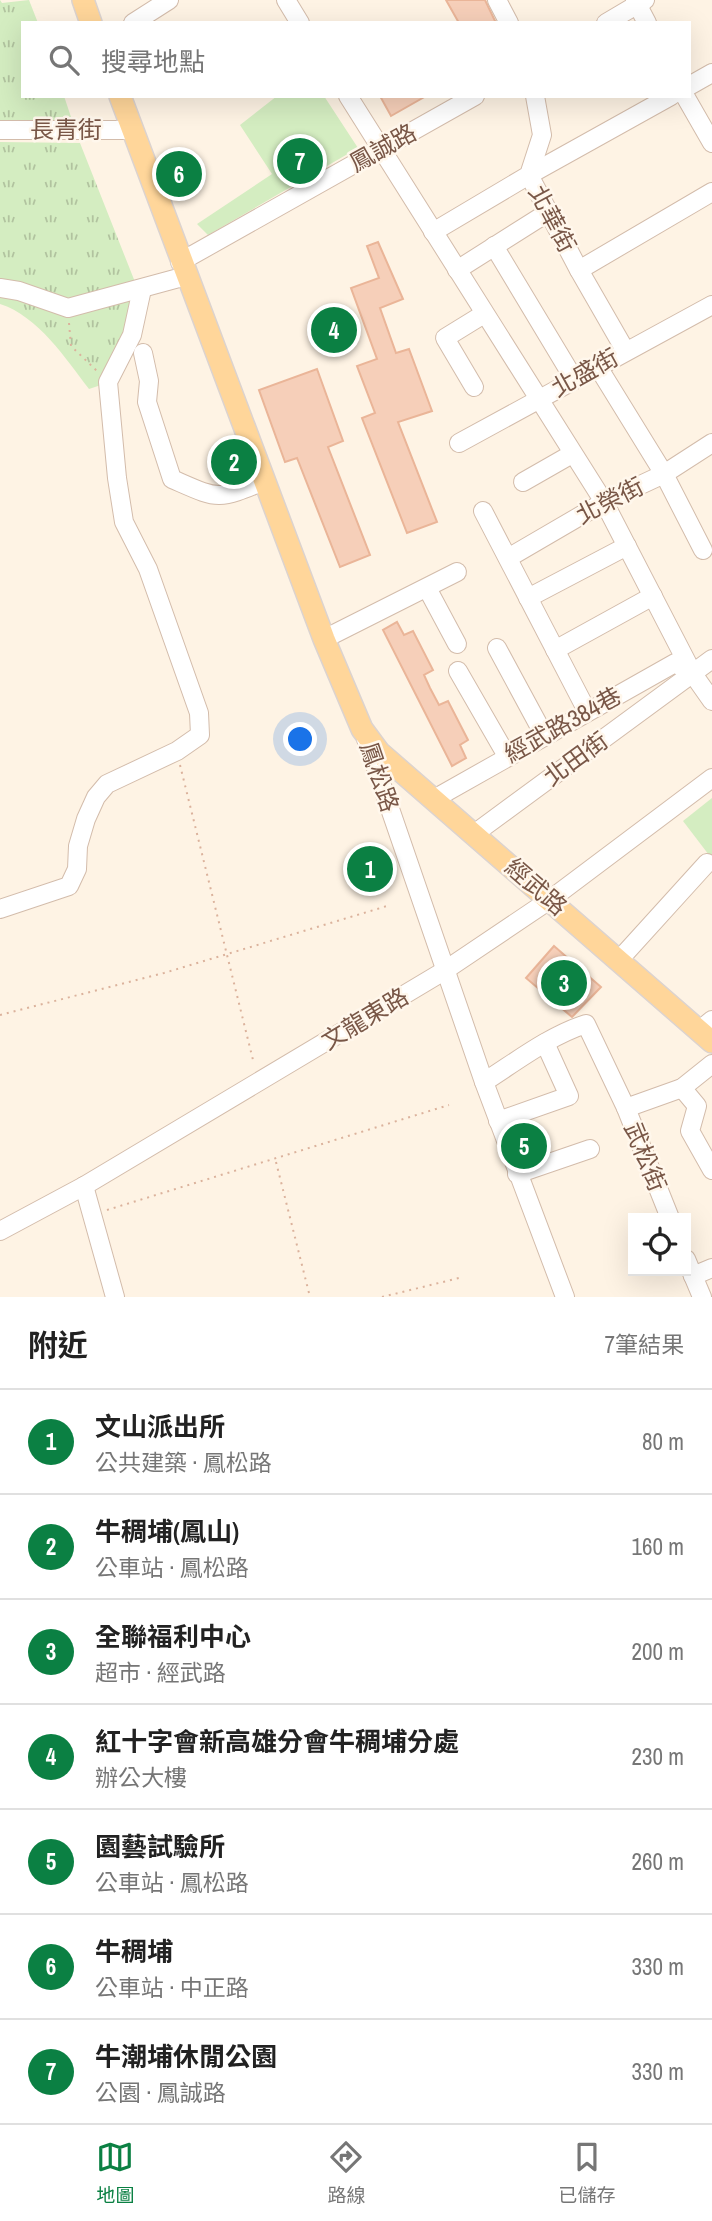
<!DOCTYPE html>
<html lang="zh-TW">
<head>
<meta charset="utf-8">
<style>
  body { margin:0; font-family:"Archivo Narrow","Noto Sans TC",sans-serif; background:#f6f6f6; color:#222 }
  .controls { position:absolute; right:21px; bottom:21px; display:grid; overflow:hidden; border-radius:0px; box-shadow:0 7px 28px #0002 }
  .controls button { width:63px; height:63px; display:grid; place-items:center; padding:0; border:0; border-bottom:2px solid #e0e0e0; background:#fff; color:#222; font:35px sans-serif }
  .you { position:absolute; left:301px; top:740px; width:24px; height:24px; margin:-18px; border:5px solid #fff; border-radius:50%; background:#1a73e8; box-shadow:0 0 0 10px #1a73e833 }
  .badge { display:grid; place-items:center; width:46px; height:46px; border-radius:50%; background:#0b8043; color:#fff; font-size:23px; font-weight:700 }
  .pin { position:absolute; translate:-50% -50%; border:4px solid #fff; box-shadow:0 2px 7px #0006 }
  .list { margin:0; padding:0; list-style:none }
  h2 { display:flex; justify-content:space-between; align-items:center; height:91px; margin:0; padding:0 28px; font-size:30px }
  h2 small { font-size:23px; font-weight:400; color:#767676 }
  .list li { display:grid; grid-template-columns:46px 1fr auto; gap:21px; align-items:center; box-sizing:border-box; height:105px; padding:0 28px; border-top:2px solid #e0e0e0 }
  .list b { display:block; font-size:26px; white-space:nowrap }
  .list p { margin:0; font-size:23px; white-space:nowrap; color:#767676 }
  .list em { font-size:23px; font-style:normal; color:#767676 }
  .icon { flex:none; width:38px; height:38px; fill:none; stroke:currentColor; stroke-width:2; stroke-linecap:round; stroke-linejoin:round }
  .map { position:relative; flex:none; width:712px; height:1297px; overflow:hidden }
  .search { position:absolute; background:#fff; box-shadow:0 7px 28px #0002; left:21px; right:21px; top:21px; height:77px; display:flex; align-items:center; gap:18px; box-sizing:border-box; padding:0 24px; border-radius:0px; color:#767676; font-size:26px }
  .sheet { height:826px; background:#fff }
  nav { display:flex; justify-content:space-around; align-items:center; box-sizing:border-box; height:98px; border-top:2px solid #e0e0e0; background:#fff; font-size:19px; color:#767676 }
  nav a { display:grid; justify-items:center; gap:4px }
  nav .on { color:#0b8043 }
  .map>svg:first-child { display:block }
</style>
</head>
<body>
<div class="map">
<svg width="712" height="1297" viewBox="0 0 712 1297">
  <defs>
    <pattern id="grass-tufts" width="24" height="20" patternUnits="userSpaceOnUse" patternTransform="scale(1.75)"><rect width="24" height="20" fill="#d4edc1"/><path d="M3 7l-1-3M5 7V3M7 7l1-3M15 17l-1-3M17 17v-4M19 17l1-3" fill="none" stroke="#b1c39f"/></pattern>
  </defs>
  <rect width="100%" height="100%" fill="#fef3e4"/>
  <!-- grass -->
  <g fill="url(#grass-tufts)">
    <polygon points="0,0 2,3 29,0 38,23 23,23 23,96 64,96 72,120 0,120"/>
    <path d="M0,142L80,143L135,282L126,342L104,384L89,389C66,359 38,316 0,304Z"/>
  </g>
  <!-- park -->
  <g fill="#d4edc1">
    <polygon points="277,96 324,96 358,148 208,235 197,224 272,174 240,125"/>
    <polygon points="712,798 712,859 683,821"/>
  </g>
  <!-- building -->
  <g fill="#f6cfb9" stroke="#eab598" stroke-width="2">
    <polygon points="446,0 485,0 496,23 459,23"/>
    <polygon points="380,96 426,96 391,116"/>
    <polygon points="378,242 403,299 380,308 396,353 409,349 432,411 398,422 437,522 407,533 362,418 375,413 357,366 377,359 351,288 379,278 367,246"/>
    <polygon points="317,369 343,441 328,447 370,555 340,567 297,458 285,462 259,390"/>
    <polygon points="397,622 404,635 413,631 433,670 424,675 430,688 439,705 448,701 468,740 460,745 466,758 452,766 383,630"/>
    <polygon points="554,946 601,987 572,1017 526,978"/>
  </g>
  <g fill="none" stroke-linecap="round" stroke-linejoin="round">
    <!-- minor casing -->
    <g stroke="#d3bcab" stroke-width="20">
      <g id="minor">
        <polyline points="286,0 300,23"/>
        <polyline points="497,0 509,23"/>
        <polyline points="635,0 647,23"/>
        <polyline points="133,23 169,0"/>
        <polyline points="606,23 645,0"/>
        <polyline points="689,86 712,73"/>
        <polyline points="348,96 604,502 693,674 712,701"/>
        <polyline points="671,96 529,175 579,270 712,192"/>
        <polyline points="685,96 712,143"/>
        <polyline points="0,130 133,130"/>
        <polyline points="433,232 529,175 542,135 535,96"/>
        <polyline points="494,246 574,379"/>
        <polyline points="180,262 475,96"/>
        <polyline points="457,270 547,213"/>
        <polyline points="579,270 625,350"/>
        <polyline points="0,288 19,291 68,308 186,276"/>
        <path d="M143,353L149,381L147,402L172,479C218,499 216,501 264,481"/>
        <polyline points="598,367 664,474 703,550"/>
        <polyline points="474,387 445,338 484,314"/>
        <polyline points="459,443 712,305"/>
        <polyline points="523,482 572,454"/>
        <polyline points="483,511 587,711"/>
        <polyline points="508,558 604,502 664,474 712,443"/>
        <polyline points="427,588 457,644"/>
        <polyline points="528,598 627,546"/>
        <polyline points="324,639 457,572"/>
        <polyline points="497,648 544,735"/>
        <polyline points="555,650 653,596"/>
        <polyline points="458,671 507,756"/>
        <polyline points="366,739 484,1082 565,1297"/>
        <polyline points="434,799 675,663 693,674"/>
        <polyline points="474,834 712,659"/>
        <polyline points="0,909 69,886 77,869 78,846 86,819 96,797 107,784 177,751 200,735 199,713 148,569 124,522 117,478 108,382 132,335 142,289"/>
        <polyline points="619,960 707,863"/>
        <polyline points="701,1029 712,1020"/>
        <path d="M484,1082C517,1061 549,1036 586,1024L626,1108"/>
        <polyline points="682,1088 697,1106 690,1131 712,1170"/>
        <polyline points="498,1121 569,1096 545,1043"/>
        <polyline points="517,1174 590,1149"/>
        <polyline points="84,1186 115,1297"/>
        <polyline points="670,1218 626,1108 682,1088 712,1064"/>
        <polyline points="0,1231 84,1186 444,971 551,899 712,778"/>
        <polyline points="686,1259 702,1297"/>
        <polyline points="693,1276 712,1268"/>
      </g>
    </g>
    <!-- major casing -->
    <g stroke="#dcd3cf" stroke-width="24">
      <g id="major">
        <polyline points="83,0 91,23"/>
        <polyline points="120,96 324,639 362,729 379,752 712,1042"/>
      </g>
    </g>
    <!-- path -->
    <g stroke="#dbb29c" stroke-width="2" stroke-dasharray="2 5" stroke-linecap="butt">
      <polyline points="69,323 71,346 98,372"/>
      <polyline points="180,765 253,1060"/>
      <polyline points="0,1015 164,973 387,906"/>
      <polyline points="276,1162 310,1297"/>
      <polyline points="107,1210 449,1105"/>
      <polyline points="382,1297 459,1278"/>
    </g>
    <!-- minor -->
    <use href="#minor" stroke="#fff" stroke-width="18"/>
    <!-- major -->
    <use href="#major" stroke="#ffd69a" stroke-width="21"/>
  </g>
  <g text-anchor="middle" stroke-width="5" stroke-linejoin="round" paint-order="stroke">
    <!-- street labels -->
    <g font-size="24" fill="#795747" stroke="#fff7ec">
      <text x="66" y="138">長青街</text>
      <text transform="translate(383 148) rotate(-29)" y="8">鳳誠路</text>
      <text transform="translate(552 219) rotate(62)" y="8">北華街</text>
      <text transform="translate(585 373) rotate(-29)" y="8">北盛街</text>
      <text transform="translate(610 501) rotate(-27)" y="8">北榮街</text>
      <text transform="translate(563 725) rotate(-29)" y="8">經武路384巷</text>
      <text transform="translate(576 759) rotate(-36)" y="8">北田街</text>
      <text transform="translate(379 777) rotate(71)" y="8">鳳松路</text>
      <text transform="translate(536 887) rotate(41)" y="8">經武路</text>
      <text transform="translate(365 1019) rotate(-31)" y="8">文龍東路</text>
      <text transform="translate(645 1157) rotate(68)" y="8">武松街</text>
    </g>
  </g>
</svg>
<div class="controls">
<button><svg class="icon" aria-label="locate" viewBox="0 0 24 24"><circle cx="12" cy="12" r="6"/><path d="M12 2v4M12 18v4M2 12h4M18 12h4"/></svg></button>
</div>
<div class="you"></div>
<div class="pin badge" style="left:370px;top:869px">1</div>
<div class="pin badge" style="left:234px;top:462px">2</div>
<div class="pin badge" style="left:564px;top:983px">3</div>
<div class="pin badge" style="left:334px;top:330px">4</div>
<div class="pin badge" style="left:524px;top:1146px">5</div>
<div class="pin badge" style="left:179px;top:174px">6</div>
<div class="pin badge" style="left:300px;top:161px">7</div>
<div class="search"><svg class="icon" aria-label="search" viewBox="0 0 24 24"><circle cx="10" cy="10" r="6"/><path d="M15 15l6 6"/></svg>搜尋地點</div>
</div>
<section class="sheet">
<h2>附近<small>7筆結果</small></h2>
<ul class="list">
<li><span class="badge">1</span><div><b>文山派出所</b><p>公共建築 · 鳳松路</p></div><em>80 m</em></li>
<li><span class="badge">2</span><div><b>牛稠埔(鳳山)</b><p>公車站 · 鳳松路</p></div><em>160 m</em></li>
<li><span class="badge">3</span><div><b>全聯福利中心</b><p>超市 · 經武路</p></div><em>200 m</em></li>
<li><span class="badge">4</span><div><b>紅十字會新高雄分會牛稠埔分處</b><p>辦公大樓</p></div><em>230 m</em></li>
<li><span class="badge">5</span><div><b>園藝試驗所</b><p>公車站 · 鳳松路</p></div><em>260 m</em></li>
<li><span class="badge">6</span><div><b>牛稠埔</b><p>公車站 · 中正路</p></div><em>330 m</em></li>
<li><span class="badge">7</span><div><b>牛潮埔休閒公園</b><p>公園 · 鳳誠路</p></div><em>330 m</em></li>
</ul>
</section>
<nav>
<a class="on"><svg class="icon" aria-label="map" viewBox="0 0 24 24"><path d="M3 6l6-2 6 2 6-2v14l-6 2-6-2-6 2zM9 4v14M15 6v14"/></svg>地圖</a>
<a><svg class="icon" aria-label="directions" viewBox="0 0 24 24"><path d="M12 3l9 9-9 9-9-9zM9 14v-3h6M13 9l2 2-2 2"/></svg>路線</a>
<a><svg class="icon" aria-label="saved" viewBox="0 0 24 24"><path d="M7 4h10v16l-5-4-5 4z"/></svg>已儲存</a>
</nav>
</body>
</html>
